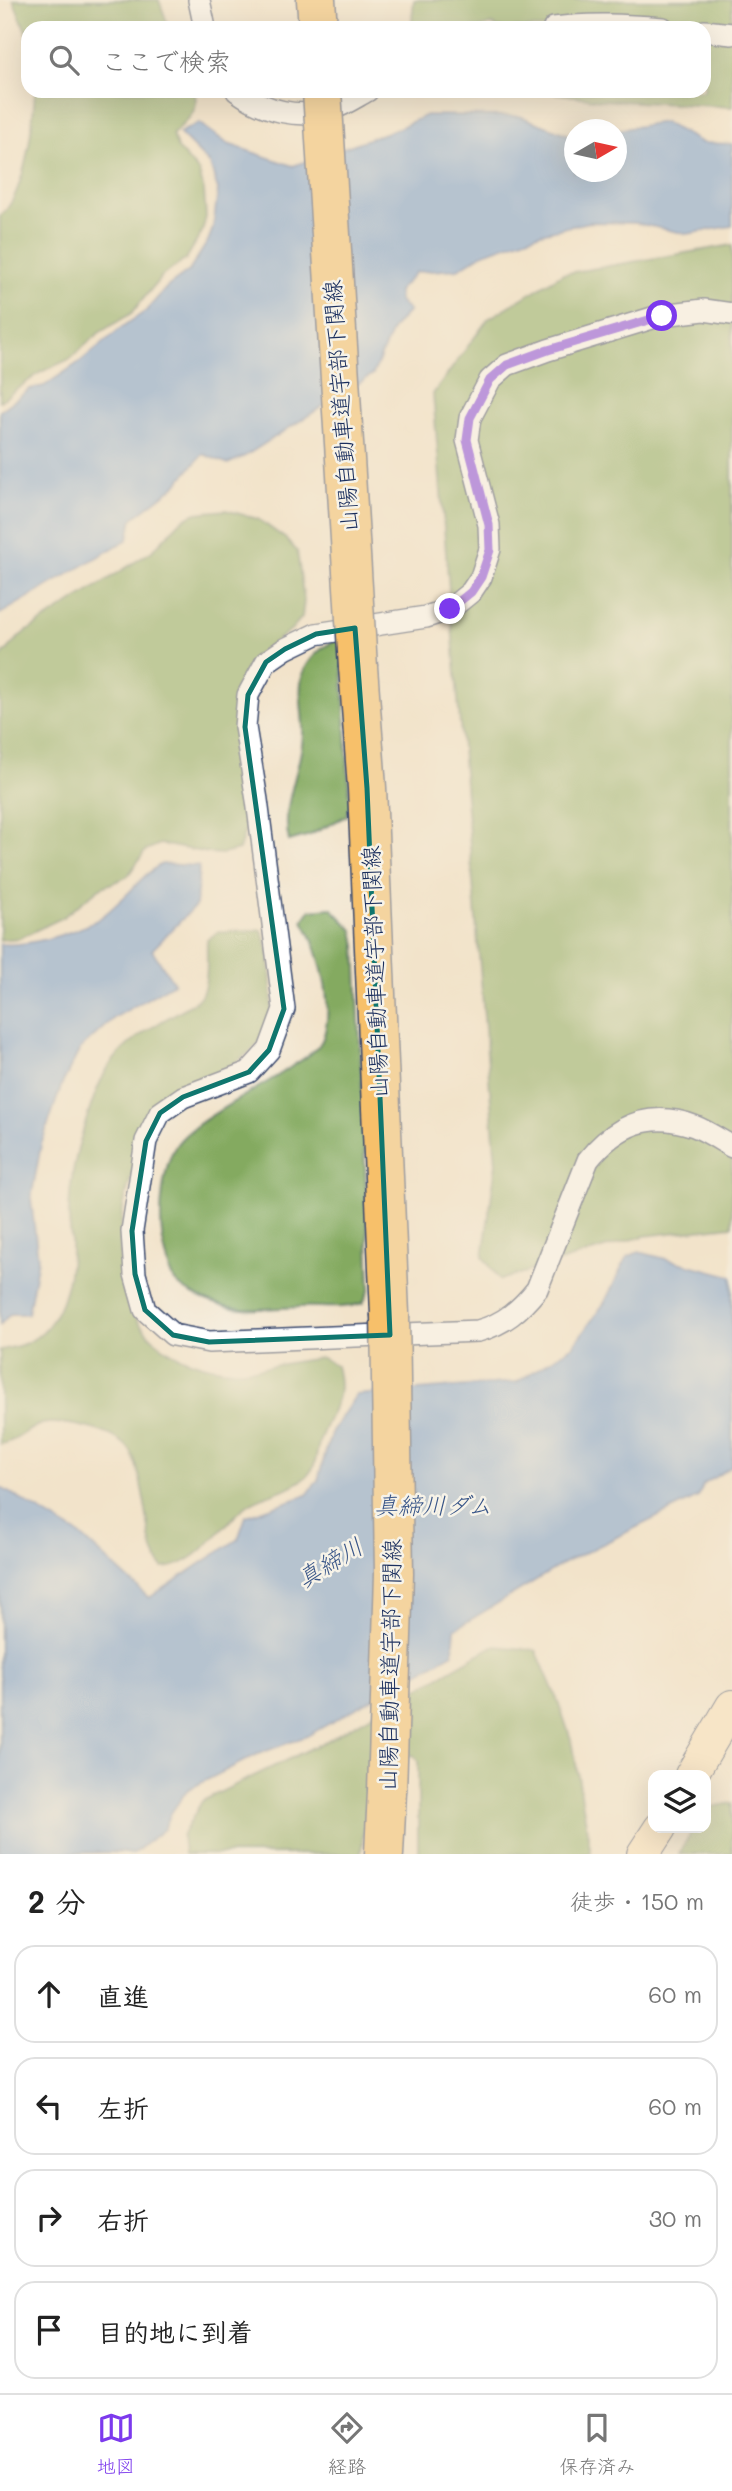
<!DOCTYPE html>
<html lang="ja">
<head>
<meta charset="utf-8">
<style>
  body { margin:0; font-family:Mali,"Klee One",sans-serif; background:#f2f2f2; color:#222 }
  .controls { position:absolute; right:21px; bottom:21px; display:grid; overflow:hidden; border-radius:14px; box-shadow:0 7px 28px #0002 }
  .controls button { width:63px; height:63px; display:grid; place-items:center; padding:0; border:0; border-bottom:2px solid #e0e0e0; background:#fff; color:#222; font:35px sans-serif }
  .compass { position:absolute; left:564px; top:119px; width:63px; height:63px; border-radius:50%; background:#fff; box-shadow:0 7px 28px #0002; rotate:81deg }
  .stop { position:absolute; width:21px; height:21px; margin:-16px; border:5px solid #7c3aed; border-radius:50%; background:#fff }
  .stop.end { background:#7c3aed; border-color:#fff; box-shadow:0 2px 7px #0008 }
  .list { margin:0; padding:0; list-style:none }
  h2 { display:flex; justify-content:space-between; align-items:center; height:91px; margin:0; padding:0 28px; font-size:30px }
  h2 small { font-size:23px; font-weight:400; color:#767676 }
  .list li { display:grid; grid-template-columns:46px 1fr auto; gap:21px; align-items:center; box-sizing:border-box; height:98px; margin:0 14px 14px; padding:0 14px; border:2px solid #e0e0e0; border-radius:21px }
  .list b { display:block; font-size:26px; white-space:nowrap }
  .list em { font-size:23px; font-style:normal; color:#767676 }
  .icon { flex:none; width:38px; height:38px; fill:none; stroke:currentColor; stroke-width:2; stroke-linecap:round; stroke-linejoin:round }
  .map { position:relative; flex:none; width:732px; height:1854px; overflow:hidden }
  .search { position:absolute; background:#fff; box-shadow:0 7px 28px #0002; left:21px; right:21px; top:21px; height:77px; display:flex; align-items:center; gap:18px; box-sizing:border-box; padding:0 24px; border-radius:21px; color:#767676; font-size:26px }
  .sheet { height:539px; background:#fff }
  nav { display:flex; justify-content:space-around; align-items:center; box-sizing:border-box; height:98px; border-top:2px solid #e0e0e0; background:#fff; font-size:19px; color:#767676 }
  nav a { display:grid; justify-items:center; gap:4px }
  nav .on { color:#7c3aed }
  .map>svg:first-child { display:block }
</style>
</head>
<body>
<div class="map">
<svg width="732" height="1854" viewBox="0 0 732 1854">
  <rect width="100%" height="100%" fill="#f7f3e8"/>
  <filter id="ink" filterUnits="userSpaceOnUse"><feTurbulence type="fractalNoise" baseFrequency=".0143" numOctaves="2"/><feDisplacementMap in="SourceGraphic" scale="14" xChannelSelector="R" yChannelSelector="G"/><feConvolveMatrix kernelMatrix="1 2 1 2 8 2 1 2 1" color-interpolation-filters="sRGB"/></filter>
  <filter id="wash" filterUnits="userSpaceOnUse"><feTurbulence type="fractalNoise" baseFrequency=".00686" numOctaves="4" result="noise"/><feDisplacementMap in="SourceGraphic" scale="28" xChannelSelector="R" yChannelSelector="G"/><feGaussianBlur stdDeviation="1.57" result="paint"/><feColorMatrix in="noise" values="0 0 0 0 0 0 0 0 0 0 0 0 0 0 0 0 0 1.4 0 .05"/><feComposite in="paint" operator="in"/></filter>
  <g filter="url(#wash)">
    <rect width="100%" height="100%" fill="#f2e3ca"/>
    <!-- forest -->
    <g fill="#84aa60" stroke="#506c5f" stroke-width="2">
      <polygon points="13,0 159,0 169,28 28,28 28,44 25,29"/>
      <polygon points="414,0 732,0 732,107 600,100 540,91 704,91 704,28 499,28 491,24 480,28 411,28"/>
      <path d="M35,91H194C202,112 185,121 172,135L178,149L199,172L204,191L206,217L202,232L186,259L162,276L132,313L99,333L70,359L41,372L0,401V216C26,195 33,123 35,91Z"/>
      <polygon points="732,245 732,1226 644,1236 500,1280 483,1257 496,1164 433,394 488,319 562,274"/>
      <polygon points="226,510 258,519 286,539 297,551 304,601 302,617 292,629 256,656 240,682 237,743 248,821 239,850 223,854 208,853 160,844 146,850 127,877 100,888 62,918 20,938 0,940 0,658 21,635 152,551 183,519 196,513"/>
      <path d="M337,640L341,642L350,805L346,816L310,835L289,841C280,805 302,770 303,734C304,716 297,691 303,674C307,660 323,645 337,640Z"/>
      <path d="M331,908L353,930L356,945L370,1288L363,1303C342,1310 322,1306 300,1307C281,1308 262,1310 242,1309C222,1307 176,1294 170,1272C168,1260 163,1247 162,1235C159,1213 163,1167 175,1147C190,1122 261,1088 288,1069C299,1061 318,1052 323,1038C335,1006 320,949 303,921L310,910Z"/>
      <path d="M261,930C270,947 270,964 271,983C273,1000 273,1020 264,1036C246,1064 193,1084 164,1099C149,1136 127,1175 122,1215C115,1274 124,1334 185,1359C203,1366 223,1371 242,1370C263,1369 285,1363 306,1360C310,1360 317,1357 322,1358C326,1359 332,1364 336,1366C345,1400 332,1407 321,1437C317,1447 317,1459 313,1468C301,1490 266,1492 248,1505C220,1525 200,1566 163,1568C149,1550 151,1539 147,1517C144,1499 140,1470 132,1454C123,1432 71,1422 49,1423C31,1423 18,1443 0,1444V1350C8,1348 18,1347 26,1343C61,1328 72,1278 71,1242C71,1232 68,1221 69,1210C70,1181 75,1155 84,1127C101,1073 110,1052 159,1023C169,1016 192,1006 199,998C210,984 206,957 207,940L218,932Z"/>
      <polygon points="493,1646 536,1650 558,1701 573,1745 591,1854 418,1854 418,1761 412,1755 371,1761 361,1854 184,1854 182,1836 202,1801 326,1741"/>
      <polygon points="732,1803 732,1854 679,1854 694,1828 706,1828 706,1808"/>
    </g>
    <!-- water -->
    <g fill="#6e9cd6" stroke="#44669a" stroke-width="2">
      <polygon points="426,115 520,116 574,137 574,172 616,172 617,130 663,122 702,143 732,144 732,226 687,234 636,223 589,222 541,233 484,253 458,269 416,272 398,291 399,301 409,311 393,328 373,374 245,456 228,464 203,454 175,486 132,519 128,539 0,614 0,411 30,389 44,386 81,361 122,327 146,311 167,287 189,271 208,241 213,228 218,190 210,164 179,133 199,123 228,144 293,166 399,128"/>
      <path d="M162,864L199,866L196,905L152,950L174,983L114,1018L80,1049L62,1084L41,1145L31,1199L38,1259L28,1314H10L0,1325V944C27,947 71,934 95,921C105,916 113,907 121,900C137,886 142,875 162,864Z"/>
      <polygon points="639,1252 732,1276 732,1466 703,1485 698,1497 566,1562 455,1629 453,1653 307,1736 258,1754 187,1790 171,1813 164,1829 133,1854 119,1852 0,1854 0,1487 80,1535 149,1598 238,1539 246,1516 307,1495 318,1480 331,1433 356,1395 517,1382 573,1346 605,1302 627,1257"/>
    </g>
  </g>
  <g filter="url(#ink)">
    <g fill="none" stroke-linecap="round" stroke-linejoin="round">
      <!-- street casing -->
      <g stroke="#3b4a6e" stroke-width="24">
        <g id="street">
          <polyline points="199,0 205,28"/>
          <path d="M554,28C591,23 626,25 663,28"/>
          <polyline points="704,31 732,34"/>
          <path d="M237,91C265,111 299,120 332,109C344,105 356,97 367,91"/>
          <path d="M732,314L704,310L662,315L548,350L507,365L490,380L470,418L467,440L489,525L490,549L481,577L471,592L450,609L426,617L316,634L285,649L266,662L248,695L245,727L257,800L284,1009L269,1050L249,1072L183,1097L160,1113L146,1141L132,1231L135,1274L145,1310L173,1335L209,1342L478,1331C504,1324 520,1310 537,1289L588,1160C616,1125 650,1110 694,1126C707,1131 720,1140 732,1147"/>
        </g>
      </g>
      <!-- secondary casing -->
      <g stroke="#3b4a6e" stroke-width="34">
        <g id="secondary">
          <polyline points="691,1775 732,1706"/>
          <polyline points="643,1854 660,1828"/>
        </g>
      </g>
      <!-- highway casing -->
      <g stroke="#3b4a6e" stroke-width="41">
        <g id="highway">
          <polyline points="316,0 318,28"/>
          <polyline points="358,667 367,788 390,1314"/>
          <polyline points="384,1854 387,1791"/>
        </g>
      </g>
      <!-- street -->
      <use href="#street" stroke="#fff" stroke-width="21"/>
      <!-- secondary -->
      <use href="#secondary" stroke="#fce6c4" stroke-width="32"/>
      <!-- highway -->
      <use href="#highway" stroke="#f7c06b" stroke-width="38"/>
      <!-- highway-bridge casing -->
      <g stroke="#3b4a6e" stroke-width="41" stroke-linecap="butt">
        <g id="highway-bridge">
          <polyline points="322,91 358,667"/>
          <polyline points="387,1791 394,1574 390,1314"/>
        </g>
      </g>
      <!-- highway-bridge -->
      <use href="#highway-bridge" stroke="#f7c06b" stroke-width="38"/>
    </g>
  </g>
  <g fill="none" stroke-linecap="round" stroke-linejoin="round" filter="url(#ink)">
    <!-- route -->
    <polyline stroke="#7c3aed" stroke-width="9" points="450,609 471,592 481,577 490,550 489,525 467,440 470,418 490,380 507,365 548,350 662,316"/>
  </g>
  <!-- marked area -->
  <path d="M0 0H732V1854H0ZM355,628L367,788L390,1335L209,1342L173,1335L145,1310L135,1274L132,1231L146,1141L160,1113L183,1097L249,1072L269,1050L284,1009L245,727L248,695L266,662L285,649L316,634Z" fill="#f2e3ca" fill-opacity=".55" fill-rule="evenodd"/>
  <path fill="none" stroke="#0f766e" stroke-width="5" stroke-linejoin="round" d="M355,628L367,788L390,1335L209,1342L173,1335L145,1310L135,1274L132,1231L146,1141L160,1113L183,1097L249,1072L269,1050L284,1009L245,727L248,695L266,662L285,649L316,634Z"/>
  <g text-anchor="middle" stroke-width="5" stroke-linejoin="round" paint-order="stroke">
    <!-- street labels -->
    <g font-size="23" fill="#1b2f5e" stroke="#f7f3e8">
      <text transform="translate(341 406) rotate(-94)" y="8">山陽自動車道宇部下関線</text>
      <text transform="translate(375 972) rotate(-92)" y="8">山陽自動車道宇部下関線</text>
      <text transform="translate(390 1665) rotate(-89)" y="8">山陽自動車道宇部下関線</text>
    </g>
    <!-- water labels -->
    <g font-size="24" font-style="italic" fill="#385588" stroke="#f7f3e8">
      <text x="433" y="1514">真締川ダム</text>
      <text transform="translate(330 1563) rotate(-31)" y="8">真締川</text>
    </g>
  </g>
</svg>
<div class="controls">
<button><svg class="icon" aria-label="layers" viewBox="0 0 24 24"><path d="M12 4l9 5-9 5-9-5zM3 14l9 5 9-5"/></svg></button>
</div>
<svg class="compass" viewBox="-18 -18 36 36"><path d="M0-13l5 13h-10z" fill="#e53935"/><path d="M0 13l5-13h-10z" fill="#767676"/></svg>
<div class="stop" style="left:662px;top:316px"></div>
<div class="stop end" style="left:450px;top:609px"></div>
<div class="search"><svg class="icon" aria-label="search" viewBox="0 0 24 24"><circle cx="10" cy="10" r="6"/><path d="M15 15l6 6"/></svg>ここで検索</div>
</div>
<section class="sheet">
<h2>2 分<small>徒歩 · 150 m</small></h2>
<ul class="list">
<li><svg class="icon" aria-label="ahead" viewBox="0 0 24 24"><path d="M12 20V5M6 11l6-6 6 6"/></svg><div><b>直進</b></div><em>60 m</em></li>
<li><svg class="icon" aria-label="left" viewBox="0 0 24 24"><path d="M17 20v-9H6M10 6l-5 5 5 5"/></svg><div><b>左折</b></div><em>60 m</em></li>
<li><svg class="icon" aria-label="right" viewBox="0 0 24 24"><path d="M7 20v-9h11M14 6l5 5-5 5"/></svg><div><b>右折</b></div><em>30 m</em></li>
<li><svg class="icon" aria-label="arrive" viewBox="0 0 24 24"><path d="M6 21V4h12l-3 4 3 4H6"/></svg><div><b>目的地に到着</b></div></li>
</ul>
</section>
<nav>
<a class="on"><svg class="icon" aria-label="map" viewBox="0 0 24 24"><path d="M3 6l6-2 6 2 6-2v14l-6 2-6-2-6 2zM9 4v14M15 6v14"/></svg>地図</a>
<a><svg class="icon" aria-label="directions" viewBox="0 0 24 24"><path d="M12 3l9 9-9 9-9-9zM9 14v-3h6M13 9l2 2-2 2"/></svg>経路</a>
<a><svg class="icon" aria-label="saved" viewBox="0 0 24 24"><path d="M7 4h10v16l-5-4-5 4z"/></svg>保存済み</a>
</nav>
</body>
</html>
